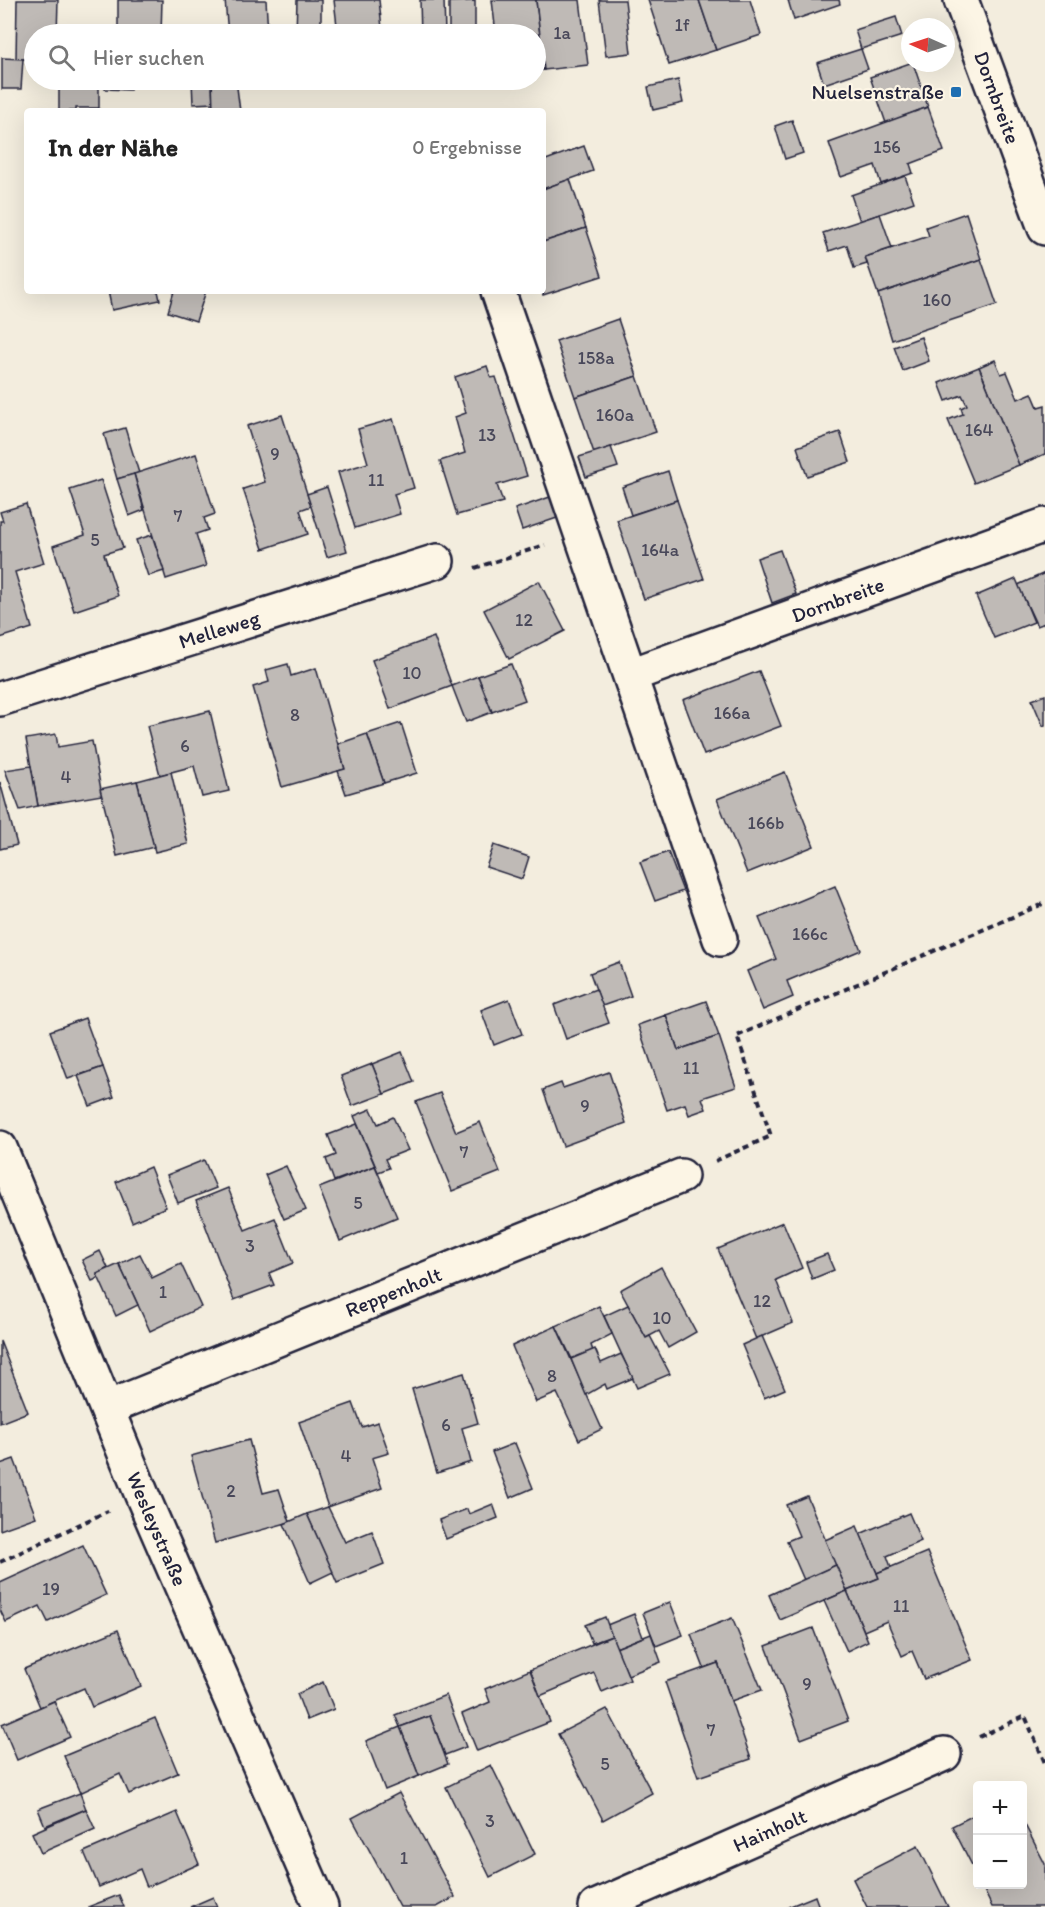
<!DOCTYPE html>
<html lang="de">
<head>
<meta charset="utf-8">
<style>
  body { margin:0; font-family:Itim,sans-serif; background:#f2f2f2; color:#222 }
  .controls { position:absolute; right:18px; bottom:18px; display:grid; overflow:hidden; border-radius:6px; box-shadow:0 6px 24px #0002 }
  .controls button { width:54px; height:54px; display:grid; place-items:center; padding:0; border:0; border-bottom:2px solid #e0e0e0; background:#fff; color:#222; font:30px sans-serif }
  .compass { position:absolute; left:901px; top:18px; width:54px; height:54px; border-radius:50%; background:#fff; box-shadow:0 6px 24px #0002; rotate:273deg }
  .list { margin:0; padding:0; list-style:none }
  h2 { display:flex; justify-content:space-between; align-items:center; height:78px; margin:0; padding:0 24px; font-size:26px }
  h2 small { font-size:20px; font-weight:400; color:#767676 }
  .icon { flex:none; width:33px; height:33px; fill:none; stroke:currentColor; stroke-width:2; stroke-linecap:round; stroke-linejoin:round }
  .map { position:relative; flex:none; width:1045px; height:1907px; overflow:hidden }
  .search { position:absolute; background:#fff; box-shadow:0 6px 24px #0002; left:24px; top:24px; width:522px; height:66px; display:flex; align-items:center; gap:15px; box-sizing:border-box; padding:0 21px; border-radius:33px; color:#767676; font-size:22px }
  .panel { position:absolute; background:#fff; box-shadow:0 6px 24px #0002; left:24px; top:108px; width:522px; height:186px; border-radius:6px }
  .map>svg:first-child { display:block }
</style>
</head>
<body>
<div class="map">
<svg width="1045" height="1907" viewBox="0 0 1045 1907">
  <rect width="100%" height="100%" fill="#f3edde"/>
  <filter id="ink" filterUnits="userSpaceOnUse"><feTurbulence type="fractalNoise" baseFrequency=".0167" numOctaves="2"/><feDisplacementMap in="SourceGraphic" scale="12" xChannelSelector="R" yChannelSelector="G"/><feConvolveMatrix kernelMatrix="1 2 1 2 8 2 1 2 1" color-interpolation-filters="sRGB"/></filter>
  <g filter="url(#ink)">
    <!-- building -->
    <g fill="#bfbab6" stroke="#22223b" stroke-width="1.5">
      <polygon points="17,0 58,0 57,34 34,34 34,59 16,59"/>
      <polygon points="118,0 162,0 161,34 118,34"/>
      <polygon points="225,0 266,0 268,34 228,34"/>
      <polygon points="297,0 321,0 321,34 296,34"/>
      <polygon points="334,0 379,0 382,28 400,26 401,34 338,34"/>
      <polygon points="420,0 444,0 445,34 421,34"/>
      <polygon points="492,0 536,0 544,70 536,71 536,34 496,34"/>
      <polygon points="536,0 580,0 588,65 544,70"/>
      <polygon points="599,0 625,0 631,53 606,56"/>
      <polygon points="648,0 699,0 716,50 669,65"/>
      <polygon points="699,0 750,0 761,35 716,50"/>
      <polygon points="788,0 839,0 840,4 794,20"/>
      <polygon points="475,1 475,34 449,34 449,2"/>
      <polygon points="896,17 902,36 861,49 855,30"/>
      <polygon points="861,49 868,69 824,84 817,63"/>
      <polygon points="2,58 23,59 21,89 2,89"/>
      <polygon points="910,63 913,63 928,107 886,123 870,77"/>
      <polygon points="105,80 130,80 130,90 105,89"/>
      <polygon points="192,80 212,80 213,103 193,104"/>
      <polygon points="212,80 236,80 240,111 213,111"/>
      <polygon points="678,80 683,103 653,110 648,87"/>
      <polygon points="59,83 99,83 99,108 76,108 76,111 59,111"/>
      <polygon points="928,107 944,151 910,164 913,173 881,184 875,165 841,177 829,143"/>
      <polygon points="792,120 803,153 785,159 775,126"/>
      <polygon points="584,146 593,171 543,189 543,161"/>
      <polygon points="905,176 914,202 860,221 851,195"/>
      <polygon points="570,179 586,228 543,242 543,189"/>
      <polygon points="966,213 981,259 878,294 865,257 929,236 926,227"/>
      <polygon points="880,214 892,248 865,257 867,264 854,268 847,245 829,251 823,233"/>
      <polygon points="586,228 602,276 543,295 542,291 543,242"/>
      <polygon points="981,259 997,305 892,340 878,294"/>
      <polygon points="108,291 158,291 160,300 112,310"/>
      <polygon points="174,291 206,291 196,321 168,312"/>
      <polygon points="618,319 637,376 575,397 556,341"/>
      <polygon points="921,337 929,361 903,371 894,347"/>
      <polygon points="995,360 1001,374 1007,372 1018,399 1032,393 1038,407 1045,405 1045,454 1019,465 979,367"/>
      <polygon points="487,366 491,378 496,377 527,476 497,485 503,502 457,515 440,461 465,453 455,417 466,413 455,377"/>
      <polygon points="979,367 1019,465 974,483 948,420 963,414 961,408 967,405 962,395 946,401 939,383"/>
      <polygon points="637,376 656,432 594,453 575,397"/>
      <polygon points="282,415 311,506 300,510 308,534 263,549 243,489 265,482 247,426"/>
      <polygon points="393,419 414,488 394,494 400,514 355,528 338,472 368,463 358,429"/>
      <polygon points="125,428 139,473 117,479 104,434"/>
      <polygon points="840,432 850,462 807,476 797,447"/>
      <polygon points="611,447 618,467 586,477 579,457"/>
      <polygon points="196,454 215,514 204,518 208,530 196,534 206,566 166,579 134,474"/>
      <polygon points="668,471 677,500 631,515 622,487"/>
      <polygon points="134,474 144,510 129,516 117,479"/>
      <polygon points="101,480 123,548 104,554 118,596 74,611 53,546 85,535 70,490"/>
      <polygon points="327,487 347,551 327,557 307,494"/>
      <polygon points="550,497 557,518 522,530 515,509"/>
      <polygon points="677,500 704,579 644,599 617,520"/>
      <polygon points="26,504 44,563 15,572 32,628 0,638 0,521 3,521 0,512"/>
      <polygon points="152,535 164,571 148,576 136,540"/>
      <polygon points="780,550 796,594 772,603 757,558"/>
      <polygon points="1045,573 1045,623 1037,626 1018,585"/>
      <polygon points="1016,579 1034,622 994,638 976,596"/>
      <polygon points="539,581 565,631 509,659 484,610"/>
      <polygon points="434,637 452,686 390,709 372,660"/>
      <polygon points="288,664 291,676 316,668 345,769 282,787 253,687 269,682 266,670"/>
      <polygon points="511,664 525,700 492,712 478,676"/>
      <polygon points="759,671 781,726 704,755 683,700"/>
      <polygon points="478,676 492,712 466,722 452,686"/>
      <polygon points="1045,695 1045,725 1043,726 1032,700"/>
      <polygon points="210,711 229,791 202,797 194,766 160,775 147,726"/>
      <polygon points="401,723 417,773 384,783 367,734"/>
      <polygon points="56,734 58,747 92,741 102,795 38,806 26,739"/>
      <polygon points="367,734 384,783 346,794 338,771 345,769 338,744"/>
      <polygon points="31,766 38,806 20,810 5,770"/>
      <polygon points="171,772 188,844 155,852 137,781"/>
      <polygon points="785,772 814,846 747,873 717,799"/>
      <polygon points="137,781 154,847 117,856 100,789"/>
      <polygon points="0,782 17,845 0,849"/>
      <polygon points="494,845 529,857 522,879 486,867"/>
      <polygon points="668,852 683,891 655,901 640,862"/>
      <polygon points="835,886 861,950 787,981 793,997 763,1010 747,971 776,959 759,918"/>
      <polygon points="619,962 631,996 602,1006 590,973"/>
      <polygon points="596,989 609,1023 566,1039 554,1005"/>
      <polygon points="509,999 522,1034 494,1045 481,1010"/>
      <polygon points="706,1001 719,1036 678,1050 666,1015"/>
      <polygon points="666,1015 678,1050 719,1036 736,1087 702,1098 706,1109 689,1115 685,1104 667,1110 638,1025"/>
      <polygon points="85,1018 103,1067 68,1079 50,1031"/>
      <polygon points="402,1052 414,1082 384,1094 372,1064"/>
      <polygon points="372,1064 384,1094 352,1106 341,1076"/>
      <polygon points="103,1067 114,1097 90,1106 78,1076"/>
      <polygon points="609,1072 626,1123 563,1146 543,1090 561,1083 563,1088"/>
      <polygon points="440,1093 456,1132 480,1122 500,1172 452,1191 416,1102"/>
      <polygon points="371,1109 378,1124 393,1117 408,1150 385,1159 389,1168 378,1172 354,1116"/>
      <polygon points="357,1124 375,1166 334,1181 326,1159 336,1155 328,1135"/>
      <polygon points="204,1160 216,1188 178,1203 167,1175"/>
      <polygon points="286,1166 306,1210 284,1219 265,1175"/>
      <polygon points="375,1166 397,1217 340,1241 319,1188"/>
      <polygon points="150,1167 166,1207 132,1222 116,1182"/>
      <polygon points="228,1188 245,1230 275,1218 293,1263 269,1273 274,1285 234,1300 196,1201"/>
      <polygon points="783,1222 802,1268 776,1280 793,1323 756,1339 718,1249"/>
      <polygon points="100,1251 108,1268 97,1274 99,1278 92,1281 82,1260"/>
      <polygon points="140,1254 152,1278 181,1264 201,1307 150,1331 119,1264"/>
      <polygon points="827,1254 834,1270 812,1279 806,1262"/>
      <polygon points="119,1264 138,1305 116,1316 97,1274"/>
      <polygon points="661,1267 696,1332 668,1348 659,1331 646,1338 620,1290"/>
      <polygon points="628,1305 646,1338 650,1336 670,1374 637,1388 604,1316"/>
      <polygon points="599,1306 612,1334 591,1345 593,1351 572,1359 556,1326"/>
      <polygon points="556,1326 602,1429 579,1440 557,1393 536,1402 512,1346"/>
      <polygon points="762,1336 785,1389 764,1398 742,1345"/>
      <polygon points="0,1341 28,1412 0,1423"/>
      <polygon points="595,1349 601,1363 621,1354 633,1378 607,1389 605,1384 586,1395 571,1359"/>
      <polygon points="464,1373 478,1423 462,1428 471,1462 437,1473 412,1389"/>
      <polygon points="353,1403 362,1427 378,1422 389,1453 372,1458 382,1488 328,1507 299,1422"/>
      <polygon points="249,1440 263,1493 279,1489 290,1522 215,1543 191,1456"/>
      <polygon points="515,1443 533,1488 510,1498 492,1452"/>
      <polygon points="14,1459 36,1517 0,1530 0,1464"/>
      <polygon points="807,1496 836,1565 804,1580 787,1541 799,1536 786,1505"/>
      <polygon points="493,1504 498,1518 446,1539 439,1520 467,1509 469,1514"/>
      <polygon points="328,1507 345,1542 372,1531 384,1564 337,1583 307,1514"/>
      <polygon points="909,1513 921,1541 887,1556 891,1567 877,1573 860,1534"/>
      <polygon points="307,1514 333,1572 310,1583 284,1524"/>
      <polygon points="857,1526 879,1578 847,1591 825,1540"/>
      <polygon points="83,1545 106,1595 48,1622 40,1606 6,1622 0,1610 0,1583"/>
      <polygon points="927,1552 972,1660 924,1679 912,1651 902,1656 887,1621 864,1631 847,1591 879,1578 877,1573"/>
      <polygon points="836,1565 847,1591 780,1620 769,1595"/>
      <polygon points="847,1591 868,1641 847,1651 824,1601"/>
      <polygon points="670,1602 683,1635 656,1646 643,1613"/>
      <polygon points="634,1614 643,1637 616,1648 607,1625"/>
      <polygon points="605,1617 612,1636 592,1643 585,1625"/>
      <polygon points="732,1618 762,1690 731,1701 718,1663 704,1668 691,1634"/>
      <polygon points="813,1628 848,1721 801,1739 766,1646"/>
      <polygon points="118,1630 141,1686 92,1707 84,1688 40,1707 24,1669"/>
      <polygon points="651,1634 661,1662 628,1675 616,1648"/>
      <polygon points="612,1636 630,1680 602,1692 594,1673 540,1696 530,1670"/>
      <polygon points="718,1663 751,1759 698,1777 665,1682"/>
      <polygon points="530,1670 550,1722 477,1751 462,1714 490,1702 485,1689"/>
      <polygon points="323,1682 334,1709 307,1720 297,1694"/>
      <polygon points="446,1695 466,1747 445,1755 430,1716 400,1727 395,1715"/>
      <polygon points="54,1701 70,1737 17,1760 2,1724"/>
      <polygon points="607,1709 652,1793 603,1820 558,1734"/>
      <polygon points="430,1716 448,1764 419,1776 400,1727"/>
      <polygon points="155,1718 178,1773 129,1794 120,1774 80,1793 64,1756"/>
      <polygon points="400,1727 419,1776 385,1790 366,1741"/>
      <polygon points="491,1765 535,1854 490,1877 446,1787"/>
      <polygon points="80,1793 86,1809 45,1826 38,1809"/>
      <polygon points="399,1793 455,1897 437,1907 400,1907 352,1818"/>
      <polygon points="86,1809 95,1829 41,1853 32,1833"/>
      <polygon points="177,1812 199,1864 147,1887 140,1869 99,1887 84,1852"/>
      <polygon points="978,1813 978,1877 952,1826"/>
      <polygon points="1022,1819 1045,1864 1045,1907 992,1907 981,1884 1022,1884"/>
      <polygon points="918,1846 948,1907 867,1907 853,1879"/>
      <polygon points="119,1895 124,1907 88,1907"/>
      <polygon points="815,1896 819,1907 788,1907"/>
      <polygon points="213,1897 217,1907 190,1907"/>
    </g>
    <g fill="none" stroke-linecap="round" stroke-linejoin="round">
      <!-- minor casing -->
      <g stroke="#22223b" stroke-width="38">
        <g id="minor">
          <path id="s1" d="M961,0L1045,228"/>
          <polyline points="498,291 720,939"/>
          <path id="s2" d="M631,675L1045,525"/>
          <path id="s3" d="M0,699L437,561"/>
          <path id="s4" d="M0,1148L142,1495L321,1907"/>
          <path id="s5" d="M107,1408L681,1176"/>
          <path id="s6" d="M596,1907L944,1754"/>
        </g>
      </g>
      <!-- path -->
      <g stroke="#22223b" stroke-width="4" stroke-dasharray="6 4.5" stroke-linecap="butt">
        <polyline points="475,568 545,545"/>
        <polyline points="715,1161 771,1136 737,1036 1045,903"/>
        <polyline points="0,1562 108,1511"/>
        <polyline points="979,1737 1025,1716 1045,1763"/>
      </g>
      <!-- minor -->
      <use href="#minor" stroke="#fcf5e5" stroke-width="33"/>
    </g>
  </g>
  <!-- markers -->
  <rect fill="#1f6fb2" stroke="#fcf5e5" stroke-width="2" x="950" y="86" width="12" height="12" rx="3"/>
  <g text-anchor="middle" stroke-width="4.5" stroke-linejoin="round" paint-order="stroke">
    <!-- number labels -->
    <g font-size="18" fill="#49485a">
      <text x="682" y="31">1f</text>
      <text x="562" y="39">1a</text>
      <text x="887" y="153">156</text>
      <text x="937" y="306">160</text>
      <text x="596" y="364">158a</text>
      <text x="615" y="421">160a</text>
      <text x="979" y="436">164</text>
      <text x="487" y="441">13</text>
      <text x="275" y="460">9</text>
      <text x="376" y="486">11</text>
      <text x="178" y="522">7</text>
      <text x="95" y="546">5</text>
      <text x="660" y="556">164a</text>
      <text x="524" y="626">12</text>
      <text x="412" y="679">10</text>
      <text x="732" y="719">166a</text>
      <text x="295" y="721">8</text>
      <text x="185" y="752">6</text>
      <text x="66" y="783">4</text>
      <text x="766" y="829">166b</text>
      <text x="810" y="940">166c</text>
      <text x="691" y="1074">11</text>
      <text x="585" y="1112">9</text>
      <text x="464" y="1158">7</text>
      <text x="358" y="1209">5</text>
      <text x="250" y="1252">3</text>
      <text x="163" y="1298">1</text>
      <text x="762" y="1307">12</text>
      <text x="662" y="1324">10</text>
      <text x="552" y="1382">8</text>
      <text x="446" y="1431">6</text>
      <text x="346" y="1462">4</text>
      <text x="231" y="1497">2</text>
      <text x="51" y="1595">19</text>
      <text x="901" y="1612">11</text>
      <text x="807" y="1690">9</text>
      <text x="711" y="1736">7</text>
      <text x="605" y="1770">5</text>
      <text x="490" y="1827">3</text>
      <text x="404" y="1864">1</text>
    </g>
    <!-- poi labels -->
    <g font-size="21" fill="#22223b" stroke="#fcf5e5" text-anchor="end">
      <text x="944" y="99">Nuelsenstraße</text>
    </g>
    <!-- street labels -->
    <g font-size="21" fill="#22223b" stroke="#fcf5e5">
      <text dy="7" stroke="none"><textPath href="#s1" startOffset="104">Dornbreite</textPath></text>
      <text dy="7" stroke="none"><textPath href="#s2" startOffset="220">Dornbreite</textPath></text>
      <text dy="7" stroke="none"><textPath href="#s3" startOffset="230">Melleweg</textPath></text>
      <text dy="7" stroke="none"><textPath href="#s5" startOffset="309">Reppenholt</textPath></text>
      <text dy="7" stroke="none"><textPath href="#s4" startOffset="412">Wesleystraße</textPath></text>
      <text dy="7" stroke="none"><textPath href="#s6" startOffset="190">Hainholt</textPath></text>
    </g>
  </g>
</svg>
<div class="controls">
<button>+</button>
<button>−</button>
</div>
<svg class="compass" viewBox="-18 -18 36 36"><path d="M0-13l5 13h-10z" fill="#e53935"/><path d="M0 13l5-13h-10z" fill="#767676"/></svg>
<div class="search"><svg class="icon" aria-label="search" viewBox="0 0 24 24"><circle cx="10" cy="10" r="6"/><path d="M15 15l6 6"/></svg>Hier suchen</div>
<section class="panel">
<h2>In der Nähe<small>0 Ergebnisse</small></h2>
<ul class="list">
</ul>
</section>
</div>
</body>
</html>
